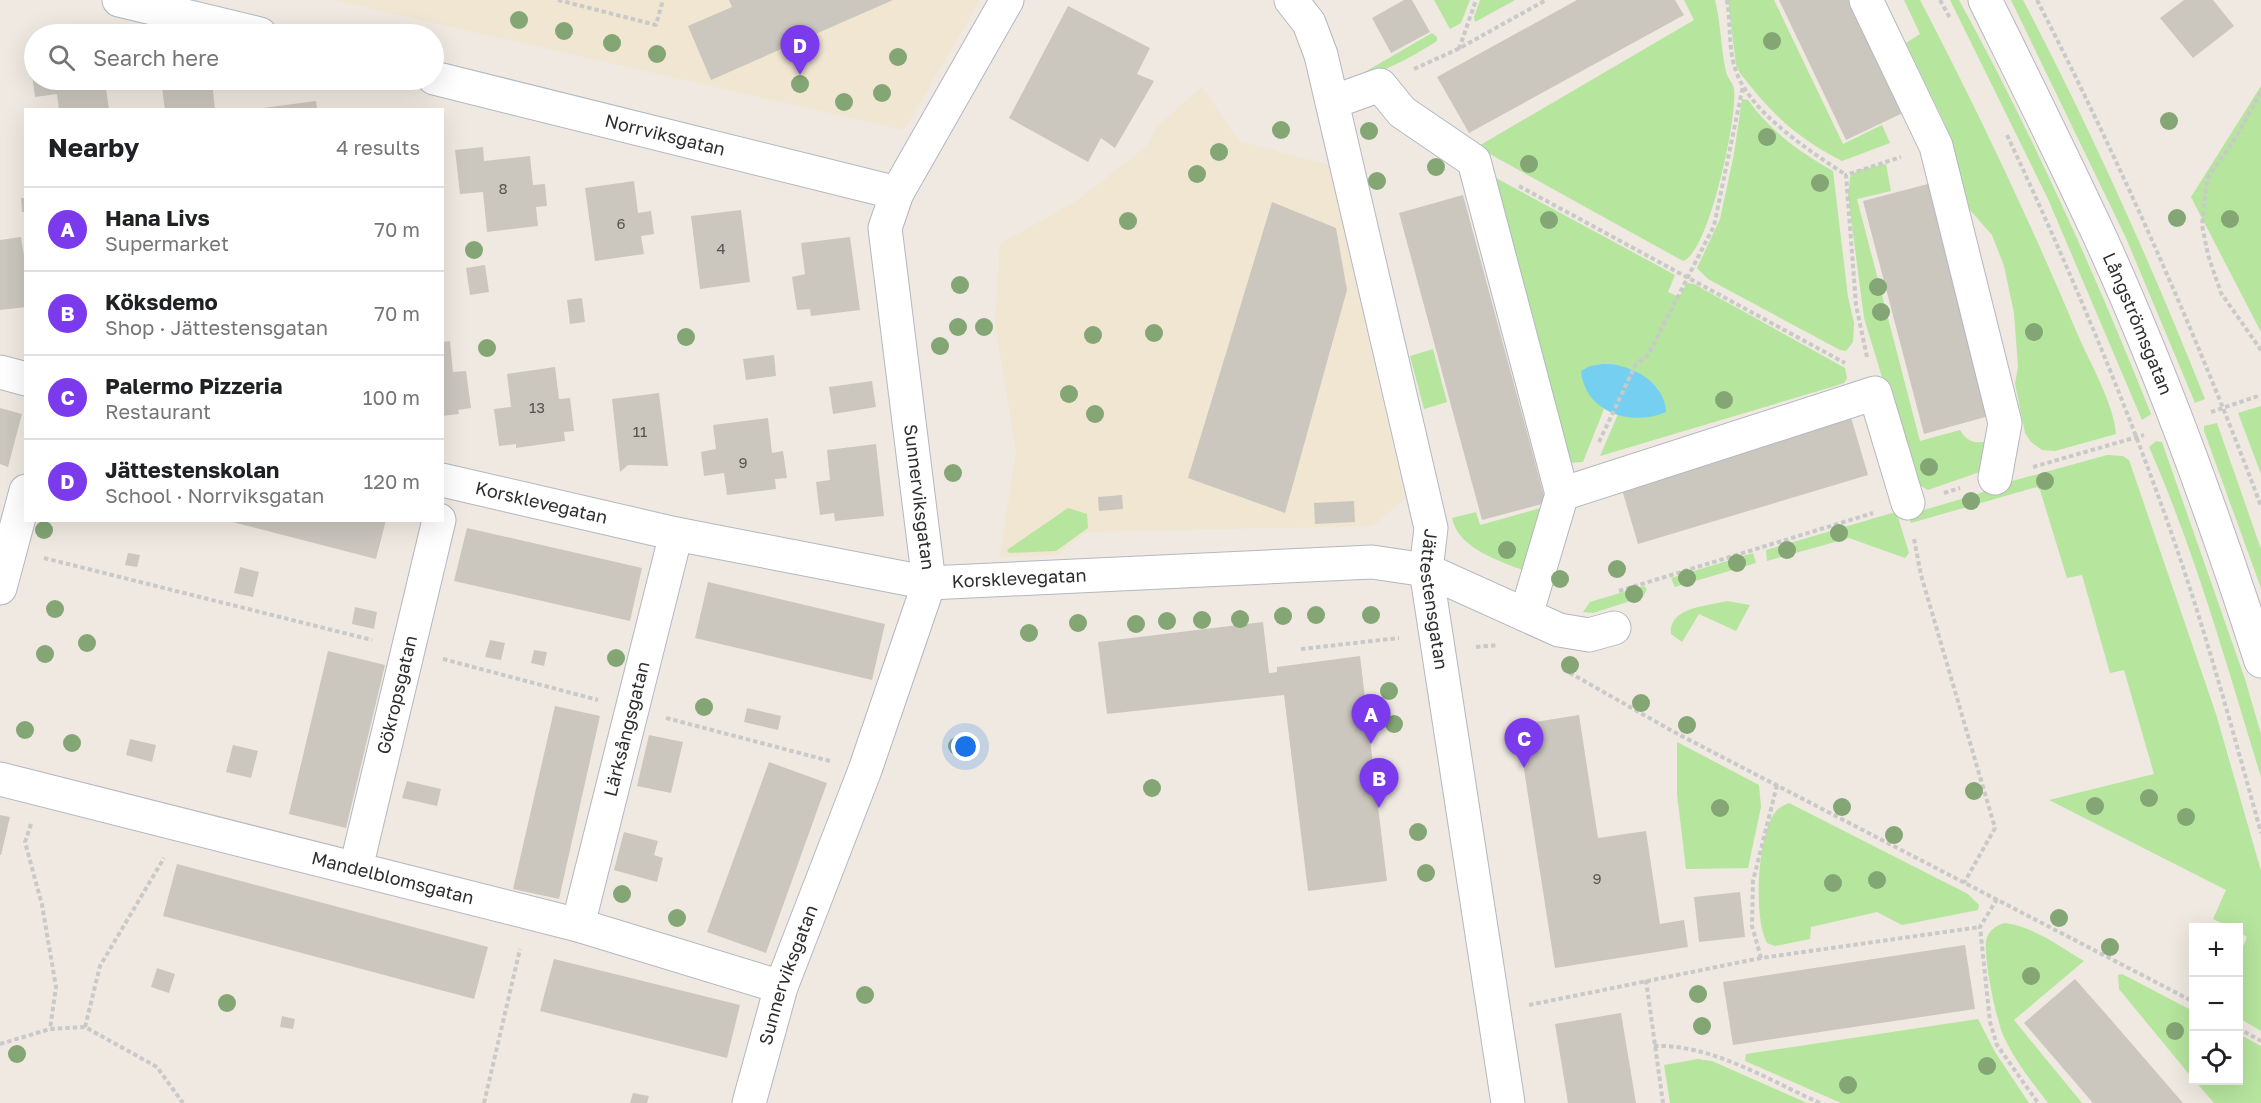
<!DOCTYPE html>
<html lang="en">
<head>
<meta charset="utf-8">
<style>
  body { margin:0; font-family:"Golos Text",sans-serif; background:#f2f2f2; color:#202124 }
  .controls { position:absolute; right:18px; bottom:18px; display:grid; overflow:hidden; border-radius:0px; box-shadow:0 6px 24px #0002 }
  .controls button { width:54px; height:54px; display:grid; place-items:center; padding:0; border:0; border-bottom:2px solid #e0e0e0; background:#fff; color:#202124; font:30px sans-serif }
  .you { position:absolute; left:966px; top:747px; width:21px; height:21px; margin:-15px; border:4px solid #fff; border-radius:50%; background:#1a73e8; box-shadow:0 0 0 9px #1a73e833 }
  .badge { display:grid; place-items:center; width:39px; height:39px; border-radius:50%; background:#7c3aed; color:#fff; font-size:20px; font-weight:700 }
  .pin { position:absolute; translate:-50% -50px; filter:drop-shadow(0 2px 3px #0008) }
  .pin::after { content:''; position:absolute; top:32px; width:21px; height:18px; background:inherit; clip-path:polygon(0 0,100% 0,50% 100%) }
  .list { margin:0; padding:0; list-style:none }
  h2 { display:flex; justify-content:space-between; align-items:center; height:78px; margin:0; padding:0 24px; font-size:26px }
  h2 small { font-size:20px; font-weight:400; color:#757577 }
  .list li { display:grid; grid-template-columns:39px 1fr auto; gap:18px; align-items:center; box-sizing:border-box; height:84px; padding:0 24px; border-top:2px solid #e0e0e0 }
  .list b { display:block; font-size:22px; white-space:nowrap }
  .list p { margin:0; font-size:20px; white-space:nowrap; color:#757577 }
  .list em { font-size:20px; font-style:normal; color:#757577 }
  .icon { flex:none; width:33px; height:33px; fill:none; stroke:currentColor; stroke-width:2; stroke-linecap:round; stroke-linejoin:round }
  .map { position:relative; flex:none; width:2261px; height:1103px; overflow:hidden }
  .search { position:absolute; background:#fff; box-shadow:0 6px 24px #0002; left:24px; top:24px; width:420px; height:66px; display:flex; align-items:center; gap:15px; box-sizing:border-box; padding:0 21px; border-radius:33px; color:#757577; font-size:22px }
  .panel { position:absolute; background:#fff; box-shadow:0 6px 24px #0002; left:24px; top:108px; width:420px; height:414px; border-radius:0px }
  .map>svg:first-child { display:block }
</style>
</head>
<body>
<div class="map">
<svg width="2261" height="1103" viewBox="0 0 2261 1103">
  <rect width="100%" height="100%" fill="#efe9e1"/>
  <!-- education -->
  <g fill="#f0e6d1">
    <polygon points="333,0 980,0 904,130"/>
    <polygon points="1202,87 1239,141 1329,165 1405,499 1372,526 1086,532 1058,555 1000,557 1016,451 995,324 1000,244 1079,199 1147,146 1157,126"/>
  </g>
  <!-- green -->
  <g fill="#b6e59e">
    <polygon points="1434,0 1470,0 1461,23 1450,29"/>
    <polygon points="1480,0 1515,0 1475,22 1474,17"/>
    <path d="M1684,0H1715C1721,24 1721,49 1726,72C1728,79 1733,83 1734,89C1738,115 1709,253 1683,261L1477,147L1694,20Z"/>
    <path d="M1728,0H1774L1843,144L1882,125L1890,143L1842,161C1795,137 1772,114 1740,73L1736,65Z"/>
    <path d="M1904,0H1920C1977,109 2029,219 2077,333C2089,361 2114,404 2116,434L2055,451L2042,450L2031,442L2025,433L2015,384L2018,367L2014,313L2004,266L1992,235L1970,210L1945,124L1906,43L1920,34Z"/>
    <path d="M1950,0H1959C2032,133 2095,273 2151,414L2142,420L2048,199Z"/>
    <path d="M2011,0H2023C2091,130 2151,263 2205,399L2195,403L2126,238Z"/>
    <path d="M1432,33L1437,37V41C1423,50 1377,78 1363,73Z"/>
    <polygon points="2261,86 2261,332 2191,197"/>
    <path d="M1742,99L1748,100C1770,131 1801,153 1833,171L1848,297L1854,323L1853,342L1846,351L1840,350L1708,279L1697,268L1720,219L1734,154Z"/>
    <path d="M1886,164L1891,191L1857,199L1920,441L1960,430C1968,444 1978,444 1992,440L2000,465L1928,490L1914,482L1864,318L1848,195L1850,177L1858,170Z"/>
    <polygon points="1491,177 1496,178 1675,275 1668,292 1679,297 1687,283 1694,284 1845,368 1847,378 1844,383 1835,386 1600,456 1618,414 1622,416 1659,390 1642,375 1630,369 1597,403 1604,409 1583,462 1566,463"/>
    <polygon points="1433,349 1447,402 1424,409 1410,356"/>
    <polygon points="2261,406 2261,474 2238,413"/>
    <polygon points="2217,423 2261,549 2261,588 2204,431 2204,426"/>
    <path d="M2156,441L2162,442L2245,679L2261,734V777C2227,666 2196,554 2149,447Z"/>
    <polygon points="2107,455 2123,456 2129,460 2216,714 2261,871 2261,1031 2239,1018 2239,956 2247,937 2239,932 2238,928 2230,927 2213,919 2226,890 2049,800 2154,774 2124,670 2110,673 2082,575 2067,578 2040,490 2037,487 1911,523 1910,521 1914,513 1978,494 1998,485"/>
    <path d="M1548,506L1527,572C1499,560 1459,550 1452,518L1476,512L1480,525Z"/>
    <polygon points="1068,508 1087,514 1088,528 1056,551 1009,553 1007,550"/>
    <polygon points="1892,513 1897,514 1909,553 1905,558 1849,538 1767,561 1766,550"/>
    <polygon points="1753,553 1756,563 1675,587 1671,578"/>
    <polygon points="1644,586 1647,589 1643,597 1593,613 1583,612 1590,602"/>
    <path d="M1727,601L1750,605L1736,631L1699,614L1682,642L1671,634C1668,607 1708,606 1727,601Z"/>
    <polygon points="1677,742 1759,785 1761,807 1748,868 1686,869 1677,794"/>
    <path d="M1789,803L1968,894L1979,905L1978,910L1902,925L1877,912L1811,927L1810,939L1775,946L1767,943C1753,919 1757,831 1777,810C1780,807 1785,805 1789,803Z"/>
    <path d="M2005,923C2034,927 2059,946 2084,961L2014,1020L2082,1103H2048C2032,1082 2015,1061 2004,1037C1996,1020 1984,960 1986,941C1988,931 1996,925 2005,923Z"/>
    <polygon points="2122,974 2193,1011 2193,1079 2119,989 2118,975"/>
    <polygon points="1978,1019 1995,1052 2029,1103 1841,1103 1745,1061 1746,1054"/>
    <polygon points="2239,1034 2261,1046 2261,1103 2214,1103 2195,1081 2238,1080"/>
    <polygon points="1698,1059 1712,1061 1807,1103 1670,1103 1664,1065"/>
  </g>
  <!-- water -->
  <path fill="#75cff0" d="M1603,364C1630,363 1665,382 1666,412C1632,427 1585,413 1581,371L1590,366Z"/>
  <!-- building -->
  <g fill="#cbc7bf">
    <polygon points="729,0 893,0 711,80 688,26 732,7"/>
    <polygon points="1404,0 1412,0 1430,32 1391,53 1372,18"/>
    <polygon points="1577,0 1675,0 1684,15 1469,133 1437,77"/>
    <polygon points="1779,0 1856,0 1909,110 1846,140"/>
    <polygon points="2184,0 2213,0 2234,26 2193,58 2160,18"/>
    <polygon points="1068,6 1150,48 1137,74 1154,81 1115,148 1101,138 1088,162 1009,118"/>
    <polygon points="28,44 34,44 34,80 105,80 109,110 59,110 57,94 35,97"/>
    <polygon points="161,80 212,80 215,110 165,110"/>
    <polygon points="316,101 317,110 263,110 263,108"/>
    <polygon points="483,147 484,161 530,156 533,185 545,184 547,206 536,207 538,226 487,232 483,192 460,194 455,150"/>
    <polygon points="634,181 638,213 651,211 654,234 641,236 644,254 595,261 585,188"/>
    <polygon points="1928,184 1989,416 1924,434 1863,201"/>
    <polygon points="1463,195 1546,503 1482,520 1399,213"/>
    <polygon points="21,198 26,198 26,212 22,212"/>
    <polygon points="1272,202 1336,228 1347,290 1285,513 1188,478"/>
    <polygon points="741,210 750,282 700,289 691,216"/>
    <polygon points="21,237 26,268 26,307 0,310 0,240"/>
    <polygon points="850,237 860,310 811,316 810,309 797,310 792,277 805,274 801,243"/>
    <polygon points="485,265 489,292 470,295 466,268"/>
    <polygon points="582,298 585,322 570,324 567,300"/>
    <polygon points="450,341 453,372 466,371 471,408 458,410 459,414 442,416 442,342"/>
    <polygon points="774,355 776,376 746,380 743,359"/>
    <polygon points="555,367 559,399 570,398 574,431 564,432 565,441 516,448 516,444 499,446 494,409 511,407 507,374"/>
    <polygon points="872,381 876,407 833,414 829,387"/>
    <polygon points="659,393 668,466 628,465 620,472 612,399"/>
    <polygon points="0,408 22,414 8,467 0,464"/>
    <polygon points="1850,414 1868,475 1638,544 1620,483"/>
    <polygon points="768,418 772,453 783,451 787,478 775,479 776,489 727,495 724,473 704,476 701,452 716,449 713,425"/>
    <polygon points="876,444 884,516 835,521 834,513 820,515 816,482 830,480 827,450"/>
    <polygon points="1122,495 1123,509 1099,511 1098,497"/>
    <polygon points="1354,501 1355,522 1315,524 1314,503"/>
    <polygon points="225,520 386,520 376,559"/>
    <polygon points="467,528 642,568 630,621 454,581"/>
    <polygon points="128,553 140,555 137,567 125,565"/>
    <polygon points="240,567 259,572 253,597 234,593"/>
    <polygon points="708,582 885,624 872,680 695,638"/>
    <polygon points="355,607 377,612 374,629 352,624"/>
    <polygon points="1263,622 1269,673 1277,672 1277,667 1360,656 1387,881 1308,891 1284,695 1107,714 1098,642"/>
    <polygon points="490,640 505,643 501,660 485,657"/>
    <polygon points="534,650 547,652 544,666 531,663"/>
    <polygon points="328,651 385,665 346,828 289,814"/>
    <polygon points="555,706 600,716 559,899 513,889"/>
    <polygon points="747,708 781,716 778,730 744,722"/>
    <polygon points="1579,715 1598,838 1646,831 1660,924 1684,920 1688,947 1555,968 1517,725"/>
    <polygon points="649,735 683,742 671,793 637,786"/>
    <polygon points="130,739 156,745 152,762 126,755"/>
    <polygon points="233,745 258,751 251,778 226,772"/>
    <polygon points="769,762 827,783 766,953 707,932"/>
    <polygon points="407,781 441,789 437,806 402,798"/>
    <polygon points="0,815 10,817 1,855 0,855"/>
    <polygon points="624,832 658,841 654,855 663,858 657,882 614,870"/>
    <polygon points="177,864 488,947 474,999 163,916"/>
    <polygon points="1740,892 1745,937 1699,942 1694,897"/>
    <polygon points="1965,945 1975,1009 1733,1045 1723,982"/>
    <polygon points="554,959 740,1005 727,1058 540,1011"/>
    <polygon points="157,968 175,974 169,993 151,987"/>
    <polygon points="2075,979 2106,1014 2183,1103 2093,1103 2024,1023"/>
    <polygon points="1621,1013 1636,1103 1568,1103 1555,1024"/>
    <polygon points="282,1016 295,1019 293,1029 280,1027"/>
    <polygon points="633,1093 649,1096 647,1103 630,1103"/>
  </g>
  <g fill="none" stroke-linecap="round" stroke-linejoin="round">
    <!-- minor casing -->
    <g stroke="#b4b7c1" stroke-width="35">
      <g id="minor">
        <polyline points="119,0 260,34"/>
        <path id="s1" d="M1291,0L1309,23L1321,55L1431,528L1426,570L1508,1103"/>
        <polyline points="1866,0 1936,146 2005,423 1995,478"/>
        <path id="s2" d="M1985,0C2024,79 2063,157 2100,237C2163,375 2215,518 2261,661"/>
        <path id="s3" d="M434,78L897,193"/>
        <polyline points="1333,102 1380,85 1402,112 1474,161 1562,494 1875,393 1908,503"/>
        <polyline points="0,372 26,379"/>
        <path id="s4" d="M442,480L676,534L929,583L1372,562L1426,570L1559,630L1589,635L1614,628"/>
        <polyline points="0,588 26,491"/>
        <polyline points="1526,615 1562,494"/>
        <path id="s5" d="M0,779L578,925L781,987"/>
        <path id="s6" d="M356,868L439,520"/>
        <path id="s7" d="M578,925L676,534"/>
        <path id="s8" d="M749,1103L781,987L865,770L929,583L885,228L897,193L1007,0"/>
      </g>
    </g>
    <!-- path -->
    <g stroke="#c9c9c9" stroke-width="4" stroke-dasharray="4.5 3" stroke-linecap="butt">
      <polyline points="558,0 656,25 663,0"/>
      <path d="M1727,0C1731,22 1728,48 1735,68C1748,112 1810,151 1846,175"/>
      <polyline points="1940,0 1950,18"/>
      <path d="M2037,0C2121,164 2196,333 2261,506"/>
      <polyline points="1459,49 1476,0"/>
      <polyline points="1414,69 1458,49 1546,0"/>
      <polyline points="2261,92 2236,137 2207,179 2202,225 2208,255 2221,293 2261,350"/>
      <path d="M2007,135C2067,263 2123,395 2170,529C2205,629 2233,731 2261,833"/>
      <polyline points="1519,186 1845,363"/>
      <polyline points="1867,357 1856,305 1846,175 1901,157"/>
      <polyline points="2211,412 2261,395"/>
      <polyline points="1599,442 1636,364 1648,355 1714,226 1743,86"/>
      <polyline points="2033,467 2144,435"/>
      <polyline points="1944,493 1960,488"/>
      <polyline points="1914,539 1921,575 1995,828 1964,883"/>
      <polyline points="44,558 372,640"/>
      <polyline points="1619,591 1873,513"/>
      <polyline points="1476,647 1498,645"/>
      <polyline points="1301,649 1399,638"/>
      <polyline points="443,659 598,700"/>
      <polyline points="1563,669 1674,732 2194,1002"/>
      <polyline points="666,718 830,761"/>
      <polyline points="31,824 25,842 42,905 56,987 50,1029"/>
      <polyline points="1997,899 1980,927 1990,1022 1997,1045 2038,1103"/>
      <polyline points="1761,958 1752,926 1753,881 1777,785"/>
      <polyline points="1646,980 1663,1103"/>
      <polyline points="1529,1005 1761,958 1980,927"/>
      <polyline points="85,1027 100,966 164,858"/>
      <polyline points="2238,1028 2261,1041"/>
      <polyline points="0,1044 50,1029 85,1027 157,1067 183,1103"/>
      <path d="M1654,1046C1712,1044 1768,1080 1820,1103"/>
      <polyline points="484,1103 520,949"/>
    </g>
    <!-- minor -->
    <use href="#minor" stroke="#fff" stroke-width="33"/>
  </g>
  <!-- trees -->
  <g fill="#84a574">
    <circle cx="519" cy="20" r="9"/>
    <circle cx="564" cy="31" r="9"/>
    <circle cx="1772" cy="41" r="9"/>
    <circle cx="612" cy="43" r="9"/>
    <circle cx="657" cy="54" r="9"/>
    <circle cx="898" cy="57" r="9"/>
    <circle cx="800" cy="84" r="9"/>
    <circle cx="882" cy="93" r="9"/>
    <circle cx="844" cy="102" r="9"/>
    <circle cx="2169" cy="121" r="9"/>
    <circle cx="1281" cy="130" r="9"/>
    <circle cx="1369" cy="131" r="9"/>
    <circle cx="1767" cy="137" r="9"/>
    <circle cx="1219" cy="152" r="9"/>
    <circle cx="1529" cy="164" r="9"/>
    <circle cx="1436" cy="167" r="9"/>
    <circle cx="1197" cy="174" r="9"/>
    <circle cx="1377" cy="181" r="9"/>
    <circle cx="1820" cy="183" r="9"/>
    <circle cx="2177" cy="218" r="9"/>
    <circle cx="2230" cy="219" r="9"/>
    <circle cx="1549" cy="220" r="9"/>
    <circle cx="1128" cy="221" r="9"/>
    <circle cx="474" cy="250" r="9"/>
    <circle cx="960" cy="285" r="9"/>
    <circle cx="1878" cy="287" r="9"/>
    <circle cx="1881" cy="312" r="9"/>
    <circle cx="958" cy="327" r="9"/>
    <circle cx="984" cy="327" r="9"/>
    <circle cx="2034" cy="332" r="9"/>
    <circle cx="1154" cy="333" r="9"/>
    <circle cx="1093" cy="335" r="9"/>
    <circle cx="686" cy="337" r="9"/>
    <circle cx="940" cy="346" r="9"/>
    <circle cx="487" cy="348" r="9"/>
    <circle cx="1069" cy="394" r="9"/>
    <circle cx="1724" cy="400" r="9"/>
    <circle cx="1095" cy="414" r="9"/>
    <circle cx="1929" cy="467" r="9"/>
    <circle cx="953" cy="473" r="9"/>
    <circle cx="2045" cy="481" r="9"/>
    <circle cx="1971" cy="501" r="9"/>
    <circle cx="44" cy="530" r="9"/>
    <circle cx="1839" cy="533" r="9"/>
    <circle cx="1507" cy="550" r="9"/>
    <circle cx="1787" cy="550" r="9"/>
    <circle cx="1737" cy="563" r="9"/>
    <circle cx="1617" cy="569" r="9"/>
    <circle cx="1687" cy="578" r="9"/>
    <circle cx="1560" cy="579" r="9"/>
    <circle cx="1634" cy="594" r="9"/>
    <circle cx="55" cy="609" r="9"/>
    <circle cx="1316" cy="615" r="9"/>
    <circle cx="1371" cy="615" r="9"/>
    <circle cx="1283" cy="616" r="9"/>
    <circle cx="1240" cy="619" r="9"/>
    <circle cx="1202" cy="620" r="9"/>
    <circle cx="1167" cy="621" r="9"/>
    <circle cx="1078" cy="623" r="9"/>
    <circle cx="1136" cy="624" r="9"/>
    <circle cx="1029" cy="633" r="9"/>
    <circle cx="87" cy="643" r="9"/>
    <circle cx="45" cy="654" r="9"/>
    <circle cx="616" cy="658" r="9"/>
    <circle cx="1570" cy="665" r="9"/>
    <circle cx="1389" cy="691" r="9"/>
    <circle cx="1641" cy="703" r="9"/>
    <circle cx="704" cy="707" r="9"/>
    <circle cx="1394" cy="724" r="9"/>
    <circle cx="1687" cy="725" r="9"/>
    <circle cx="25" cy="730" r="9"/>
    <circle cx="72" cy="743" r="9"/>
    <circle cx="957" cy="746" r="9"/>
    <circle cx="1152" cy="788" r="9"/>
    <circle cx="1974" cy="791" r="9"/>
    <circle cx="2149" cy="798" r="9"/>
    <circle cx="2095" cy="806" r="9"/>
    <circle cx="1842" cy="807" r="9"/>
    <circle cx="1720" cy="808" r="9"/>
    <circle cx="2186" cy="817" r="9"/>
    <circle cx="1418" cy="832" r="9"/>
    <circle cx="1894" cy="835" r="9"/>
    <circle cx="1426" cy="873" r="9"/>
    <circle cx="1877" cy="880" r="9"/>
    <circle cx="1833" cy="883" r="9"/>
    <circle cx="622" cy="894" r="9"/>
    <circle cx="677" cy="918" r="9"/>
    <circle cx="2059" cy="918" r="9"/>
    <circle cx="2110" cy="947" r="9"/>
    <circle cx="2031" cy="976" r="9"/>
    <circle cx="1698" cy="994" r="9"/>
    <circle cx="865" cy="995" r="9"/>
    <circle cx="227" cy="1003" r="9"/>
    <circle cx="1702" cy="1026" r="9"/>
    <circle cx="2175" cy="1031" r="9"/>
    <circle cx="17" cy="1054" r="9"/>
    <circle cx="1987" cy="1066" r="9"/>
    <circle cx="1848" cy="1085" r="9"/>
  </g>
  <g text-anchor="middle" stroke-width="5" stroke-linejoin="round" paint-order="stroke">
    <!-- number labels -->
    <g font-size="15" fill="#555452">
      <text x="503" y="194">8</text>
      <text x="621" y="229">6</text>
      <text x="721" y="254">4</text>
      <text x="537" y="413">13</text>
      <text x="640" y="437">11</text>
      <text x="743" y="468">9</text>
      <text x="1597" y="884">9</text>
    </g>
    <!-- street labels -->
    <g font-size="18" fill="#2e2e2e" stroke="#fff">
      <text dy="6" stroke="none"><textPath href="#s3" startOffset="238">Norrviksgatan</textPath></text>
      <text dy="6" stroke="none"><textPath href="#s2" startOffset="358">Långströmsgatan</textPath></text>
      <text transform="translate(919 497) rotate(83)" y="6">Sunnerviksgatan</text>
      <text dy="6" stroke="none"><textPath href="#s4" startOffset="102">Korsklevegatan</textPath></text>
      <text dy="6" stroke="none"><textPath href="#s4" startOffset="588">Korsklevegatan</textPath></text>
      <text dy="6" stroke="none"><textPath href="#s1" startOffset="621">Jättestensgatan</textPath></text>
      <text dy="6" stroke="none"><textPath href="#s6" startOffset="178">Gökropsgatan</textPath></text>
      <text dy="6" stroke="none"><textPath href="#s7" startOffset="202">Lärksångsgatan</textPath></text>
      <text dy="6" stroke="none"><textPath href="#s5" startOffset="405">Mandelblomsgatan</textPath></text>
      <text dy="6" stroke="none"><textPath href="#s8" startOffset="134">Sunnerviksgatan</textPath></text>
    </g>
  </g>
</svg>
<div class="controls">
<button>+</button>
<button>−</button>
<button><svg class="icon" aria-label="locate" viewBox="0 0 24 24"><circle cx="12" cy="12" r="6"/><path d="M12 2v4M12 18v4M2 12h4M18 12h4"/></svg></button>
</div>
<div class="you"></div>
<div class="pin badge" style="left:1371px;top:744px">A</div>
<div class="pin badge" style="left:1379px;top:808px">B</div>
<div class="pin badge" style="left:1524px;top:768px">C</div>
<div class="pin badge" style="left:800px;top:75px">D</div>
<div class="search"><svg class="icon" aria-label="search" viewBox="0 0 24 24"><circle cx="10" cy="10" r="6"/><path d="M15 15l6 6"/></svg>Search here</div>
<section class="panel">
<h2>Nearby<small>4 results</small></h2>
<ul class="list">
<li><span class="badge">A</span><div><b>Hana Livs</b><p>Supermarket</p></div><em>70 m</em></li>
<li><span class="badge">B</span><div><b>Köksdemo</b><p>Shop · Jättestensgatan</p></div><em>70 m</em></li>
<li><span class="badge">C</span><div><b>Palermo Pizzeria</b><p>Restaurant</p></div><em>100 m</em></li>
<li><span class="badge">D</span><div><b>Jättestenskolan</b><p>School · Norrviksgatan</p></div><em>120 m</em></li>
</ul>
</section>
</div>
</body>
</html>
